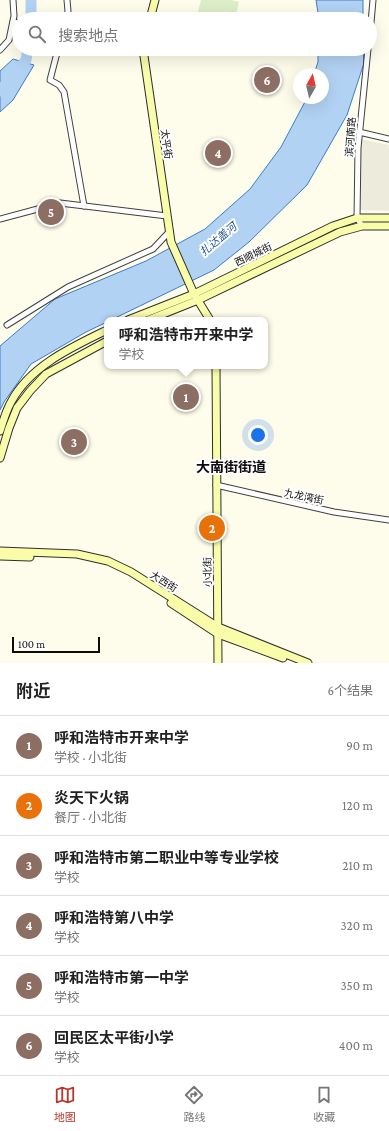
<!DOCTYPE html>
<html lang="zh">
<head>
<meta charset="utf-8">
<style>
  body { margin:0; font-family:"Crimson Pro","Noto Sans SC",serif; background:#f6f6f6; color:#222 }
  .compass { position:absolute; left:293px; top:68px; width:36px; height:36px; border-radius:50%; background:#fff; box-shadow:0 4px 16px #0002; rotate:8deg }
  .scale { position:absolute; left:12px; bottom:10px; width:88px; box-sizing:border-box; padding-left:4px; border:2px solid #0c0c0c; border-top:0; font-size:11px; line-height:14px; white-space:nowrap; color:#0c0c0c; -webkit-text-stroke:3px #fff; paint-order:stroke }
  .you { position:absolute; left:258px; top:435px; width:14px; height:14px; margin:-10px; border:3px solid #fff; border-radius:50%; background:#1a73e8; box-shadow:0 0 0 6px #1a73e833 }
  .badge { display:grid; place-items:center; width:26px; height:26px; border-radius:50%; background:#b6372a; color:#fff; font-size:13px; font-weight:700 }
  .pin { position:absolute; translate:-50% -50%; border:2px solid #fff; box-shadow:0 1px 4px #0006 }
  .popup { position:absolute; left:104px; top:317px; width:164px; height:52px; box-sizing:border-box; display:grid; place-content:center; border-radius:8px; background:#fff; filter:drop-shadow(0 1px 3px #0005); font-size:13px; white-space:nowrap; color:#767676 }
  .popup b { font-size:15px; color:#222 }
  .popup::after { content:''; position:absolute; left:50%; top:100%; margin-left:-8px; border:8px solid transparent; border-top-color:#fff }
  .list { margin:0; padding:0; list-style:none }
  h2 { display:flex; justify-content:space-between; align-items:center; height:52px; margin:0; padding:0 16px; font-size:17px }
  h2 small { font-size:13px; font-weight:400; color:#767676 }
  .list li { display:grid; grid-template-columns:26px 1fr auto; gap:12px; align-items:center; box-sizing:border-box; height:60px; padding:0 16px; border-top:1px solid #e0e0e0 }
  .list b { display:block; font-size:15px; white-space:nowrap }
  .list p { margin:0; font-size:13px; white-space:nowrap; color:#767676 }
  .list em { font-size:13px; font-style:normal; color:#767676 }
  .icon { flex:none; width:22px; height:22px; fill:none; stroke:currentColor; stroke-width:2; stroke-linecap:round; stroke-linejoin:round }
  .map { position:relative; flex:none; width:389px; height:663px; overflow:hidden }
  .search { position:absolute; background:#fff; box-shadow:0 4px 16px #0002; left:12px; right:12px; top:12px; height:44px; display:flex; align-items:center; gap:10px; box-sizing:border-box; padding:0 14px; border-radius:22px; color:#767676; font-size:15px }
  .sheet { height:412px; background:#fff }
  nav { display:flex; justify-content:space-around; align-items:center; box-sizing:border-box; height:56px; border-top:1px solid #e0e0e0; background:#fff; font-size:11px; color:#767676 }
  nav a { display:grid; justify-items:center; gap:2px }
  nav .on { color:#b6372a }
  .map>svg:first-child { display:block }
</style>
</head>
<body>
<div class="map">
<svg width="389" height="663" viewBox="0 0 389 663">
  <rect width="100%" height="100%" fill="#fefdeb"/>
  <!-- pitch -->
  <g fill="#dceec8">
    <polygon points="201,0 231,0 239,2 235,19 196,19"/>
    <polygon points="199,49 227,49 225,56"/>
  </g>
  <!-- plaza -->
  <polygon fill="#edebdc" points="361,139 389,145 389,211 360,210"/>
  <!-- water -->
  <g fill="#b2d2f3" stroke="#3c7cc8">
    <polygon points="316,0 363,0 363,19 319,19"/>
    <polygon points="318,49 363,49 364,63 347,115 307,185 249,242 214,270 111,320 107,320 107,322 86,332 31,364 4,402 0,410 0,346 55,299 146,261 205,229 250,189 281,147 307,98 323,98 323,74 314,74 318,62"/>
    <polygon points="13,59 34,65 13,100 0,112 0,71"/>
  </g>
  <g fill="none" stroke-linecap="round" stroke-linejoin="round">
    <!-- river -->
    <g stroke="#b2d2f3" stroke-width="11">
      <polyline points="31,0 31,19"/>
      <polyline points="0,91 26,60 28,49"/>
    </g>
    <!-- street casing -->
    <g stroke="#3f3f3f" stroke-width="7">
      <g id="street">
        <polyline points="66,19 68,11 67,0"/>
        <polyline points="13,22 19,23"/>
        <polyline points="370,34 373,0"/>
        <polyline points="58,49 50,80 59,85 64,92 84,206"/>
        <polyline points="0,50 9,40 14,16 13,0"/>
        <polyline points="359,132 389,139"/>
        <polyline points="0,219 60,203 167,216"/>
        <polyline points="362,226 357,218 358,148 368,49"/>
        <polyline points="7,325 68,287 153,249 170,231"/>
        <polyline points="216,485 334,512 389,520"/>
      </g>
    </g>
    <!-- secondary casing -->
    <g stroke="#2e2e2e" stroke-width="9">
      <g id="secondary">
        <polyline points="150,19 155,0"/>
        <polyline points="143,49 171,242 194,294 210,320"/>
        <polyline points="128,320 194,294 333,226 357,218 389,218"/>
        <polyline points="148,320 198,300 340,232 362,226 389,226"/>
        <polyline points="216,366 218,663"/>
        <path d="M0,431C3,421 6,411 11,402C30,366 72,347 107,330"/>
        <polyline points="0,458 9,428 17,408 30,391 46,374 107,341"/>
        <polyline points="0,551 77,554 108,561 131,572 218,627 308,663"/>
        <polyline points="0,556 30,557"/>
        <polyline points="171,603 218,634 283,658"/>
      </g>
    </g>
    <!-- street -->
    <use href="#street" stroke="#fff" stroke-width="5"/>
    <!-- secondary -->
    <use href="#secondary" stroke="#f9fca9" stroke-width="7"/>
  </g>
  <g text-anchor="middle" stroke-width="4" stroke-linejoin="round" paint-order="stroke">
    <!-- street labels -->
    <g font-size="10" fill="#0c0c0c" stroke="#fff">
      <text transform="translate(350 137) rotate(-86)" y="4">滨河南路</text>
      <text transform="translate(167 144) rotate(82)" y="4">太平街</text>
      <text transform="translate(253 254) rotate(-26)" y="4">西顺城街</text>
      <text transform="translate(304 496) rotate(12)" y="4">九龙湾街</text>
      <text transform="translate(207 572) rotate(-91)" y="4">小北街</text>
      <text transform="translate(164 581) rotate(32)" y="4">大西街</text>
    </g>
    <!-- water labels -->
    <g font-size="11" font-style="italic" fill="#1a4f98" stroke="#fff">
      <text transform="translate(218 239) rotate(-40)" y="4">扎达盖河</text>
    </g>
    <!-- district labels -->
    <g font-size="14" font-weight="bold" fill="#0c0c0c" stroke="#fff">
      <text x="231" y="472">大南街街道</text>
    </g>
  </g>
</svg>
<svg class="compass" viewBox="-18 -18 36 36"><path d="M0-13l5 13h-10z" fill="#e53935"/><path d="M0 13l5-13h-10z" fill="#767676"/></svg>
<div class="scale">100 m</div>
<div class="you"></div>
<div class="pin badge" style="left:186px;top:397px;background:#8d6e63">1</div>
<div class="popup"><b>呼和浩特市开来中学</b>学校</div>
<div class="pin badge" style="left:212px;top:528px;background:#e8710a">2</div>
<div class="pin badge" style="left:74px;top:442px;background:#8d6e63">3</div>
<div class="pin badge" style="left:218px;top:153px;background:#8d6e63">4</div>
<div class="pin badge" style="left:51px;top:212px;background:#8d6e63">5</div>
<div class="pin badge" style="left:267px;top:80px;background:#8d6e63">6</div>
<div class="search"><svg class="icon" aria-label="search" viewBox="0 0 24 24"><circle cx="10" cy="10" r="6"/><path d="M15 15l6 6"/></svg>搜索地点</div>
</div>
<section class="sheet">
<h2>附近<small>6个结果</small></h2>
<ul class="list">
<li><span class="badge" style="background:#8d6e63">1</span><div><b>呼和浩特市开来中学</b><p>学校 · 小北街</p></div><em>90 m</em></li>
<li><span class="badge" style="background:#e8710a">2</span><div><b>炎天下火锅</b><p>餐厅 · 小北街</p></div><em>120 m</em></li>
<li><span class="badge" style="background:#8d6e63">3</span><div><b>呼和浩特市第二职业中等专业学校</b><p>学校</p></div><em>210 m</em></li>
<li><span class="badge" style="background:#8d6e63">4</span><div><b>呼和浩特第八中学</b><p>学校</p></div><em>320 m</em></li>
<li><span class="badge" style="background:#8d6e63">5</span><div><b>呼和浩特市第一中学</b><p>学校</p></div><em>350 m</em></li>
<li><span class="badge" style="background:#8d6e63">6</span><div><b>回民区太平街小学</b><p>学校</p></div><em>400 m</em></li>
</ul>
</section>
<nav>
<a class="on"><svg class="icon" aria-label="map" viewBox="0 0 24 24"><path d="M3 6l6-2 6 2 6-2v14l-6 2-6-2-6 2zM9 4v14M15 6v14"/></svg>地图</a>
<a><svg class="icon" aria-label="directions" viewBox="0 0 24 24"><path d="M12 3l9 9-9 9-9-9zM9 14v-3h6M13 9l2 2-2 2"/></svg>路线</a>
<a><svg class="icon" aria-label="saved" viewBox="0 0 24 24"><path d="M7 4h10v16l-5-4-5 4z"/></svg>收藏</a>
</nav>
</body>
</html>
